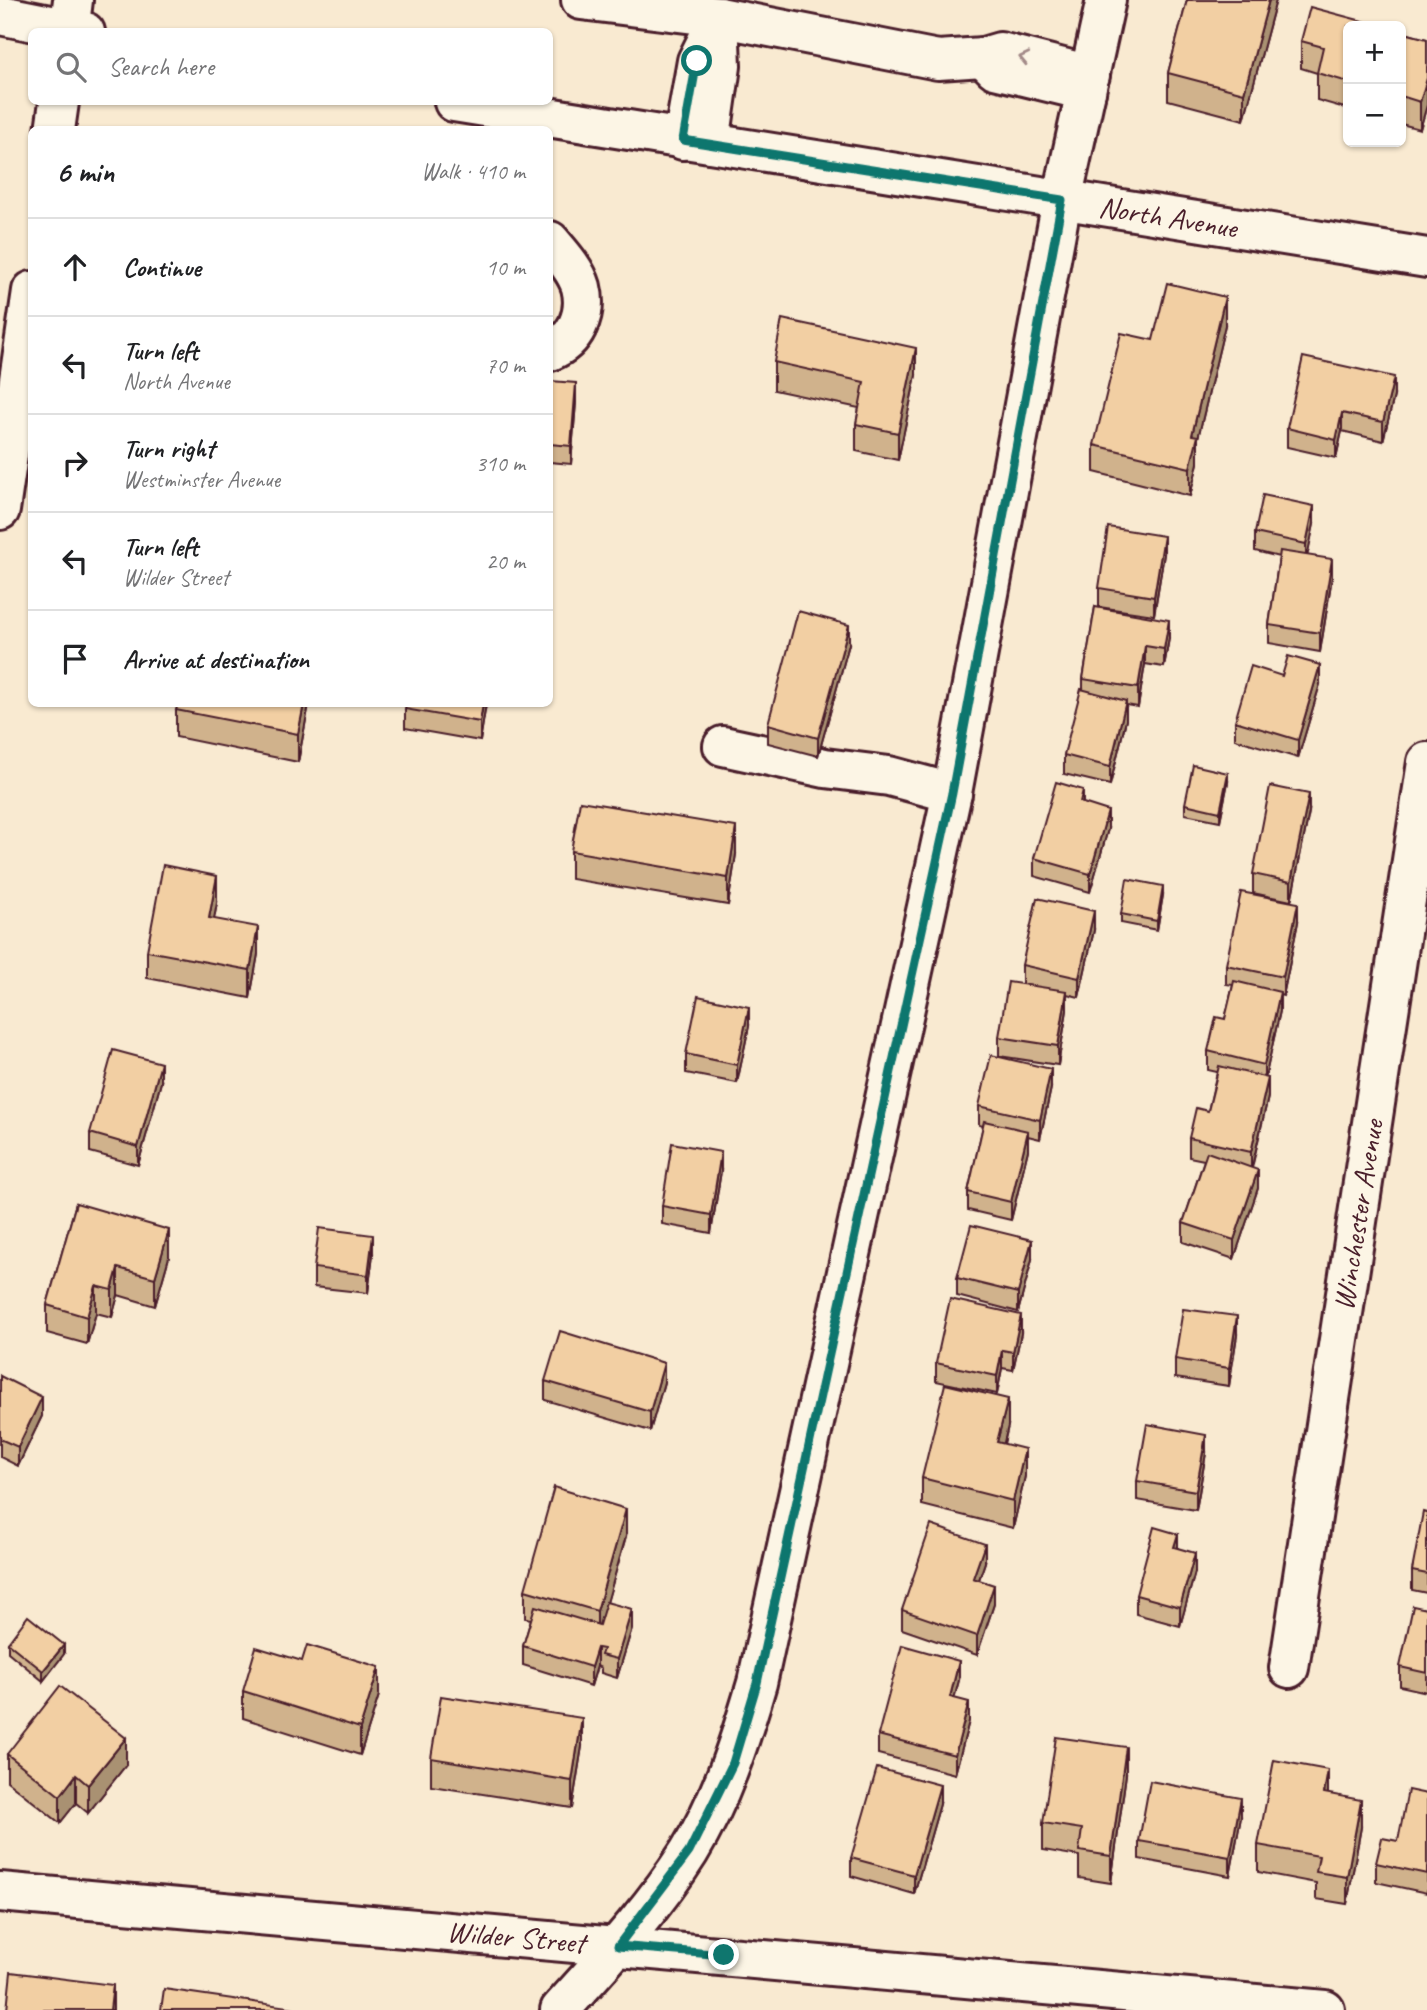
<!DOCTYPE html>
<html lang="en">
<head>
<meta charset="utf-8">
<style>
  body { margin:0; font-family:Caveat,sans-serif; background:#f6f6f6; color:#202124 }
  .controls { position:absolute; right:21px; top:21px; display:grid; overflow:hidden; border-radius:10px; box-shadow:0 2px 5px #0004 }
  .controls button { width:63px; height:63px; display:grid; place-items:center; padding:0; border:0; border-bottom:2px solid #e0e0e0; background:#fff; color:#202124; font:35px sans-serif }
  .stop { position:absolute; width:21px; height:21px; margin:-16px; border:5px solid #0f766e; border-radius:50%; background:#fff }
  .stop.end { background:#0f766e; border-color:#fff; box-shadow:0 2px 7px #0008 }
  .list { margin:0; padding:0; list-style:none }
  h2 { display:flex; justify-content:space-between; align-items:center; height:91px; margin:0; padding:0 28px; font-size:30px }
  h2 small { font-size:23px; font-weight:400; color:#757577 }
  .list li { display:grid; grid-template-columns:46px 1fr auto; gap:21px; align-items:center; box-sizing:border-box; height:98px; padding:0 28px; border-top:2px solid #e0e0e0 }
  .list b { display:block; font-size:26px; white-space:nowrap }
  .list p { margin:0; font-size:23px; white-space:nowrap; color:#757577 }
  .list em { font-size:23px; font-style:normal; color:#757577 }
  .icon { flex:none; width:38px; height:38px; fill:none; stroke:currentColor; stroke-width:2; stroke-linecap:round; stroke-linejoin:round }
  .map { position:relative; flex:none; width:1427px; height:2010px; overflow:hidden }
  .search { position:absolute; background:#fff; box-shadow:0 2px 5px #0004; left:28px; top:28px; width:525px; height:77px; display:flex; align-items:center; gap:18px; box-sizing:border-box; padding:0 24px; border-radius:10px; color:#757577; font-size:26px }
  .panel { position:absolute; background:#fff; box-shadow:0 2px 5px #0004; left:28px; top:126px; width:525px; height:581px; border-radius:10px }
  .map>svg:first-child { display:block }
</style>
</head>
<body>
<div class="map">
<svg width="1427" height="2010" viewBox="0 0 1427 2010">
  <rect width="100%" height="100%" fill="#f9ead1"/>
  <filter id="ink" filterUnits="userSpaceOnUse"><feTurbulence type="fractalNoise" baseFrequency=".0143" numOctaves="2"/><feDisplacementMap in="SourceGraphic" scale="14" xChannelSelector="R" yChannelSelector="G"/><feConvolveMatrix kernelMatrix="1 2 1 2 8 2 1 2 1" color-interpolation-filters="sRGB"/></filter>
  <g filter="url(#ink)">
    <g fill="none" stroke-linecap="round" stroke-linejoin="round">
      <!-- minor casing -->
      <g stroke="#4a1f2b" stroke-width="44">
        <g id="minor">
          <polyline points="581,0 719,17 938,60 983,57"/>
          <polyline points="69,32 73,0"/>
          <polyline points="1086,91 995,69 983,57 1000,52 1090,75"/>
          <polyline points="55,130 59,102"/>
          <polyline points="683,140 697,61 719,17 721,66 710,143"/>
          <path d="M550,241C561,254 576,270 581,287C588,315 575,341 550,351"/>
          <polyline points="0,510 32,291"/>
          <polyline points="723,746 825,768 889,776 952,793"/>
          <polyline points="1289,1668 1427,762"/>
          <polyline points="0,1892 1325,2010"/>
          <path d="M560,2010C605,1960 653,1909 689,1852C721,1800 740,1741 757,1683L952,793L1062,200L1106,0"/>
        </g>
      </g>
      <!-- major casing -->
      <g stroke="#4a1f2b" stroke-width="44">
        <g id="major">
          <polyline points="0,15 85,32"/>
          <polyline points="454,102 1427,258"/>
        </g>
      </g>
      <!-- minor -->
      <use href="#minor" stroke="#fcf5e5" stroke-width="38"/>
      <!-- major -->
      <use href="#major" stroke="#fcf5e5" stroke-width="38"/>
    </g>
    <!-- wall -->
    <g fill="#d0b28c" stroke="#4a1f2b" stroke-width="2">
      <polygon points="1187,0 1276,0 1244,120 1168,100 1168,73"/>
      <polygon points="1348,26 1348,109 1317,100 1317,73 1301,68 1301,41"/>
      <polygon points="1401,32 1427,39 1427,105 1420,129 1401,124"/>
      <polygon points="1225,325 1198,438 1198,463 1190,496 1094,472 1094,445 1153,340"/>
      <polygon points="774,362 916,375 898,460 856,451 856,424 859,408 774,390"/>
      <polygon points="550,381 576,402 571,464 550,462"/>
      <polygon points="1394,396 1383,441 1342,431 1336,458 1287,447 1287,428"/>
      <polygon points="1314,524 1307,555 1332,577 1320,652 1269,643 1269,625 1279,557 1255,551 1255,533"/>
      <polygon points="1164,554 1154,615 1099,607 1099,588"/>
      <polygon points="1095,607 1169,638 1164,667 1145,664 1138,707 1126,705 1126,720 1110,785 1064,774 1064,755 1083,690 1083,679"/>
      <polygon points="849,644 818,756 768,743 768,724"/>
      <polygon points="1282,676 1320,684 1298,758 1235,739 1235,721"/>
      <polygon points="309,704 298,762 176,737 176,710"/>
      <polygon points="486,704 480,741 405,728 405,709"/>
      <polygon points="1228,782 1220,821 1185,814 1185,804"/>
      <polygon points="1309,812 1291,901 1253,893 1253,874"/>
      <polygon points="1108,829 1090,892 1034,876 1034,858"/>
      <polygon points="571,851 736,854 728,905 571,879"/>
      <polygon points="1163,895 1157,930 1121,923 1121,914"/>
      <polygon points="217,903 214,919 258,954 250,998 147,978 147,951"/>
      <polygon points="1298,922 1283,996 1280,995 1280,1011 1265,1078 1268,1097 1252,1168 1258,1188 1234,1259 1183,1242 1183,1223 1204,1160 1189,1157 1189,1138 1208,1111 1217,1072 1208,1070 1208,1051 1225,1019 1233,985 1226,984 1226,965"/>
      <polygon points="1094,930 1079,997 1067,994 1067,1010 1058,1065 999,1056 999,1037 1022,984 1022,965"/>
      <polygon points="749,1026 737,1083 686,1073 686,1054"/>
      <polygon points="161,1082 138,1165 90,1152 90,1133"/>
      <polygon points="1051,1088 1040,1139 1028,1136 1028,1150 1011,1220 968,1210 968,1192 983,1126 979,1125 979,1106"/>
      <polygon points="721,1171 711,1233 662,1224 662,1206"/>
      <polygon points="76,1203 169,1257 155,1306 118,1295 112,1317 96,1313 87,1344 47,1333 47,1305"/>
      <polygon points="373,1254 368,1293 314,1287 314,1268"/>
      <polygon points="1032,1259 1018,1312 957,1296 957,1278"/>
      <polygon points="1021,1333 1013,1370 1002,1368 997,1394 936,1381 936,1363"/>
      <polygon points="1237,1335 1229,1386 1175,1378 1175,1359"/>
      <polygon points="0,1376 42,1416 18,1466 0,1457"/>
      <polygon points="545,1381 664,1382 650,1431 545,1400"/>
      <polygon points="1008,1426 1004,1444 1025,1476 1013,1528 922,1505 922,1478"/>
      <polygon points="1206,1453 1196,1510 1137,1500 1137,1481"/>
      <polygon points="1427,1513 1427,1593 1412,1590 1412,1571"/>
      <polygon points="626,1536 607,1602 632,1628 617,1678 601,1673 601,1668 597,1666 591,1686 523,1665 523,1646 531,1619 525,1618 525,1590"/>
      <polygon points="1178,1548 1195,1572 1180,1626 1136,1614 1136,1595"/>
      <polygon points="985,1562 979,1580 994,1604 977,1655 902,1629 902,1610"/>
      <polygon points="1427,1609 1427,1692 1400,1686 1400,1667"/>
      <polygon points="8,1643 64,1654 43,1681 8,1652"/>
      <polygon points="959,1680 954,1698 969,1721 955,1774 878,1754 878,1735"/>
      <polygon points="243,1691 379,1695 360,1755 243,1718"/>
      <polygon points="582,1746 572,1808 431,1786 431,1758"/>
      <polygon points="7,1754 126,1765 88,1813 76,1803 60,1823 7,1781"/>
      <polygon points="1126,1774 1111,1883 1079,1878 1079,1856 1043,1850 1043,1823"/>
      <polygon points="1427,1794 1427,1893 1376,1882 1376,1863 1398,1841"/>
      <polygon points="940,1804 914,1894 851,1876 851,1858"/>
      <polygon points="1241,1817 1230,1876 1139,1859 1139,1841"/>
      <polygon points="1361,1827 1347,1904 1316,1899 1316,1883 1258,1872 1258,1845"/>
    </g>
    <!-- shaded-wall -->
    <g fill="#a99172" stroke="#4a1f2b" stroke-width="2">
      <polygon points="1269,0 1276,0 1244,120 1244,93"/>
      <polygon points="1427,78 1427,105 1420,129 1420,102"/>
      <polygon points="1225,297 1225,325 1198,438 1198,463 1190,496 1190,468 1192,435"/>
      <polygon points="916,348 916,375 898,460 898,433"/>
      <polygon points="1394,377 1394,396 1383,441 1383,422"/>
      <polygon points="576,383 576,402 571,464 571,446"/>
      <polygon points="1342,413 1342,431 1336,458 1336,440"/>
      <polygon points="1314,506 1314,524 1306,562 1306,544"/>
      <polygon points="1164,536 1164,554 1154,615 1154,597"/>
      <polygon points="1332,559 1332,577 1320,652 1320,633"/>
      <polygon points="1169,620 1169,638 1164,667 1164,649"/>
      <polygon points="849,625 849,644 818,756 818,738"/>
      <polygon points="1145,646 1145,664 1138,707 1138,688"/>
      <polygon points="1320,665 1320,684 1298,758 1298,740"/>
      <polygon points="1126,701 1126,720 1110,785 1110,767"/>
      <polygon points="304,704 309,704 298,762 298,734"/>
      <polygon points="483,704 486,704 480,741 480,722"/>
      <polygon points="1228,773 1228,782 1220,821 1220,812"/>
      <polygon points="1083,790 1083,809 1080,802"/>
      <polygon points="1309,794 1309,812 1291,901 1291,882"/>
      <polygon points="1108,811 1108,829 1090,892 1090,874"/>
      <polygon points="736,827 736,854 728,905 728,878"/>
      <polygon points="217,876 217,903 209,945 209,918"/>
      <polygon points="1163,886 1163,895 1157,930 1157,921"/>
      <polygon points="1298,903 1298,922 1283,996 1283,977"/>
      <polygon points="1094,911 1094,930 1079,997 1079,978"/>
      <polygon points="258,927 258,954 250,998 250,970"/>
      <polygon points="1067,991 1067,1010 1058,1065 1058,1046"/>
      <polygon points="1280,992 1280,1011 1264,1083 1264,1065"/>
      <polygon points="749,1007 749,1026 737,1083 737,1065"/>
      <polygon points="161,1063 161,1082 138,1165 138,1147"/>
      <polygon points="1051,1069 1051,1088 1040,1139 1040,1120"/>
      <polygon points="1268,1078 1268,1097 1251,1171 1251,1152"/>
      <polygon points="1028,1131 1028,1150 1011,1220 1011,1202"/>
      <polygon points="721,1152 721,1171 711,1233 711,1215"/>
      <polygon points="1258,1170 1258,1188 1234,1259 1234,1240"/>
      <polygon points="169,1230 169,1257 155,1306 155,1278"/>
      <polygon points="373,1235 373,1254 368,1293 368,1275"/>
      <polygon points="1032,1240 1032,1259 1018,1312 1018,1293"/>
      <polygon points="118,1268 118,1295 112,1317 112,1290"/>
      <polygon points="96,1286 96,1313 87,1344 87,1317"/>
      <polygon points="1021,1315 1021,1333 1013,1370 1013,1352"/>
      <polygon points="1237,1316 1237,1335 1229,1386 1229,1368"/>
      <polygon points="1002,1350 1002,1368 997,1394 997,1376"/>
      <polygon points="664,1363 664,1382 650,1431 650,1412"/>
      <polygon points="42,1397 42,1416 18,1466 18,1447"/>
      <polygon points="1008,1399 1008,1426 997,1470 997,1442"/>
      <polygon points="1206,1435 1206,1453 1196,1510 1196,1491"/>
      <polygon points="1025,1449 1025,1476 1013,1528 1013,1501"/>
      <polygon points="626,1509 626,1536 597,1638 597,1611"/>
      <polygon points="1178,1534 1178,1553 1174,1547"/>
      <polygon points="985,1544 985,1562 973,1597 973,1578"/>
      <polygon points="1195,1553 1195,1572 1180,1626 1180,1607"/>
      <polygon points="994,1585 994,1604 977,1655 977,1636"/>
      <polygon points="632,1609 632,1628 617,1678 617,1659"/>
      <polygon points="64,1645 64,1654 43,1681 43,1671"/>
      <polygon points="597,1648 597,1666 591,1686 591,1667"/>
      <polygon points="959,1661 959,1680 950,1715 950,1697"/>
      <polygon points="379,1667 379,1695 360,1755 360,1728"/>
      <polygon points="969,1702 969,1721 955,1774 955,1755"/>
      <polygon points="582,1718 582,1746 572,1808 572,1781"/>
      <polygon points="126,1738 126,1765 88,1813 88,1785"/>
      <polygon points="1126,1747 1126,1774 1111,1883 1111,1856"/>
      <polygon points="1328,1770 1328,1797 1324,1793"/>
      <polygon points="76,1775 76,1803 60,1823 60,1796"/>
      <polygon points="940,1785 940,1804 914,1894 914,1875"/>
      <polygon points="1241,1798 1241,1817 1230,1876 1230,1857"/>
      <polygon points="1361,1800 1361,1827 1347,1904 1347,1877"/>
      <polygon points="113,1985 113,2010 110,2010"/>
    </g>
    <!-- building -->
    <g fill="#f2cfa3" stroke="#4a1f2b" stroke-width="2">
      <polygon points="1187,0 1269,0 1244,93 1168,73"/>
      <polygon points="1310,7 1381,26 1348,26 1348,82 1317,73 1323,47 1301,41"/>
      <polygon points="1401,32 1427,39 1427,78 1420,102 1401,96"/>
      <polygon points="1167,283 1225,297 1192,435 1198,436 1190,468 1094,445 1121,333 1153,340"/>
      <polygon points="782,319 916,348 898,433 856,424 864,382 774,362"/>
      <polygon points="1303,357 1394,377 1383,422 1342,413 1336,440 1287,428"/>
      <polygon points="550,381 576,383 571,446 550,444"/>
      <polygon points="1263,495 1314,506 1306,544 1255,533"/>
      <polygon points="1108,527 1164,536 1154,597 1099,588"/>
      <polygon points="1280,551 1332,559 1320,633 1269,625"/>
      <polygon points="1095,607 1169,620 1164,649 1145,646 1138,688 1083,679"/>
      <polygon points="798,611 849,625 818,738 768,724"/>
      <polygon points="1288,656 1320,665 1298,740 1235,721 1251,666 1282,676"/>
      <polygon points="1081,689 1126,701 1110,767 1064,755"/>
      <polygon points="178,704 304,704 298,734 176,710"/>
      <polygon points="406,704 483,704 480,722 405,709"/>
      <polygon points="1193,765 1228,773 1220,812 1185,804"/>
      <polygon points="1056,782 1083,790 1080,802 1108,811 1090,874 1034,858"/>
      <polygon points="1270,786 1309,794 1291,882 1253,874"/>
      <polygon points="580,801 736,827 728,878 571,851"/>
      <polygon points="163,865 217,876 209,918 258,927 250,970 147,951"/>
      <polygon points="1127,879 1163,886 1157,921 1121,914"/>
      <polygon points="1241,892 1298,903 1283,977 1226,965"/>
      <polygon points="1037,898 1094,911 1079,978 1022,965"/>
      <polygon points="1234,981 1280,992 1264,1065 1208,1051 1216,1017 1225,1019"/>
      <polygon points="1008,982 1067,991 1058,1046 999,1037"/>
      <polygon points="698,996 749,1007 737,1065 686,1054"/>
      <polygon points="113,1050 161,1063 138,1147 90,1133"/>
      <polygon points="991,1055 1051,1069 1040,1120 979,1106"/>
      <polygon points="1219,1066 1268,1078 1251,1152 1189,1138 1196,1108 1208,1111"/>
      <polygon points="984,1121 1028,1131 1011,1202 968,1192"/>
      <polygon points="672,1143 721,1152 711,1215 662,1206"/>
      <polygon points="1207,1152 1258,1170 1234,1240 1183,1223"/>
      <polygon points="76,1203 169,1230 155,1278 118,1268 112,1290 96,1286 87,1317 47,1305"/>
      <polygon points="971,1225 1032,1240 1018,1293 957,1278"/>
      <polygon points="319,1228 373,1235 368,1275 314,1268"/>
      <polygon points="950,1299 1021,1315 1013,1352 1002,1350 997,1376 936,1363"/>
      <polygon points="1183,1309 1237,1316 1229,1368 1175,1359"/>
      <polygon points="560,1331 664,1363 650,1412 545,1381"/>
      <polygon points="0,1376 42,1397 18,1447 0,1439"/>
      <polygon points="945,1384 1008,1399 997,1442 1025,1449 1013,1501 922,1478"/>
      <polygon points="1147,1424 1206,1435 1196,1491 1137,1481"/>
      <polygon points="554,1487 626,1509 597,1611 525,1590"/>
      <polygon points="1423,1512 1427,1513 1427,1574 1412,1571"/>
      <polygon points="931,1525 985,1544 973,1578 994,1585 977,1636 902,1610"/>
      <polygon points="1154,1527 1178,1534 1174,1547 1195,1553 1180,1607 1136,1595"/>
      <polygon points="606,1602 632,1609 617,1659 601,1655 603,1649 597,1648 591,1667 523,1646 535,1606 599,1625"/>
      <polygon points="1413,1606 1427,1609 1427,1673 1400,1667"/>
      <polygon points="28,1616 64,1645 43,1671 8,1643"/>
      <polygon points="307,1645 379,1667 360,1728 243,1691 256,1647 302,1661"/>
      <polygon points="902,1645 959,1661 950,1697 969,1702 955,1755 878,1735"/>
      <polygon points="60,1686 126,1738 88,1785 76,1775 60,1796 7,1754"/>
      <polygon points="441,1696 582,1718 572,1781 431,1758"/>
      <polygon points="1056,1737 1126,1747 1111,1856 1079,1851 1082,1829 1043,1823"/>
      <polygon points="1274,1760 1328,1770 1324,1793 1361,1800 1347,1877 1316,1872 1319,1856 1258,1845"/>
      <polygon points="877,1768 940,1785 914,1875 851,1858"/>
      <polygon points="1150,1781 1241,1798 1230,1857 1139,1841"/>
      <polygon points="1408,1790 1427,1794 1427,1874 1376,1863 1382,1838 1398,1841"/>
      <polygon points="11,1972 113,1985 110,2010 7,2010"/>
      <polygon points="164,1989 295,2008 295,2010 161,2010"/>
    </g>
    <!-- one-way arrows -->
    <defs><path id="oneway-chevron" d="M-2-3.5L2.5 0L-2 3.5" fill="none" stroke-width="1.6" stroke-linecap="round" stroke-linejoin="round" transform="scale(1.75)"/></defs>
    <use stroke="#a38a88" href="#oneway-chevron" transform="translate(1024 58) rotate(-167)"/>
  </g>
  <g fill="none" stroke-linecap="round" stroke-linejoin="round" filter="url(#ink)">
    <!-- route -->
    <polyline stroke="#0f766e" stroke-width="9" points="697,61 683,140 1062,200 952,793 757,1683 733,1763 689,1852 618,1946 724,1955"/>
  </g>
  <g text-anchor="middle" stroke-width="5" stroke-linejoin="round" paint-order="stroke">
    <!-- street labels -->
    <g font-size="30" fill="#4a1f2b" stroke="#fcf5e5">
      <text transform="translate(1168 217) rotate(9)" y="10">North Avenue</text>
      <text transform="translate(1358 1215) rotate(-81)" y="10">Winchester Avenue</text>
      <text transform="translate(516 1937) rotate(5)" y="10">Wilder Street</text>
    </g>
  </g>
</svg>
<div class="controls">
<button>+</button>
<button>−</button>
</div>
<div class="stop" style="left:697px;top:61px"></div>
<div class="stop end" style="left:724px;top:1955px"></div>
<div class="search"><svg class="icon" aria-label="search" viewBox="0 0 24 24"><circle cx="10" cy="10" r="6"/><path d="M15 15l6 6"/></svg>Search here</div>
<section class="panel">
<h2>6 min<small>Walk · 410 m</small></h2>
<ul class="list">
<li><svg class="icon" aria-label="ahead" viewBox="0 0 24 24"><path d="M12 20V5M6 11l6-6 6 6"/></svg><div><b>Continue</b></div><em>10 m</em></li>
<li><svg class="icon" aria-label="left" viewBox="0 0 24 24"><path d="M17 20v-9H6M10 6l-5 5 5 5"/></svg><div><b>Turn left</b><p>North Avenue</p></div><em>70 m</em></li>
<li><svg class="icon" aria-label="right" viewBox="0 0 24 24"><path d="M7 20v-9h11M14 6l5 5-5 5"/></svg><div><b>Turn right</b><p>Westminster Avenue</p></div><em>310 m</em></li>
<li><svg class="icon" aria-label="left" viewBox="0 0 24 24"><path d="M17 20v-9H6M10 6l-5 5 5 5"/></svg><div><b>Turn left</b><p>Wilder Street</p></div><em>20 m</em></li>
<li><svg class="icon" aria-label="arrive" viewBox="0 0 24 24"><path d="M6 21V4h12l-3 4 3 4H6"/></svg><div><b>Arrive at destination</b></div></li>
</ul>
</section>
</div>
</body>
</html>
